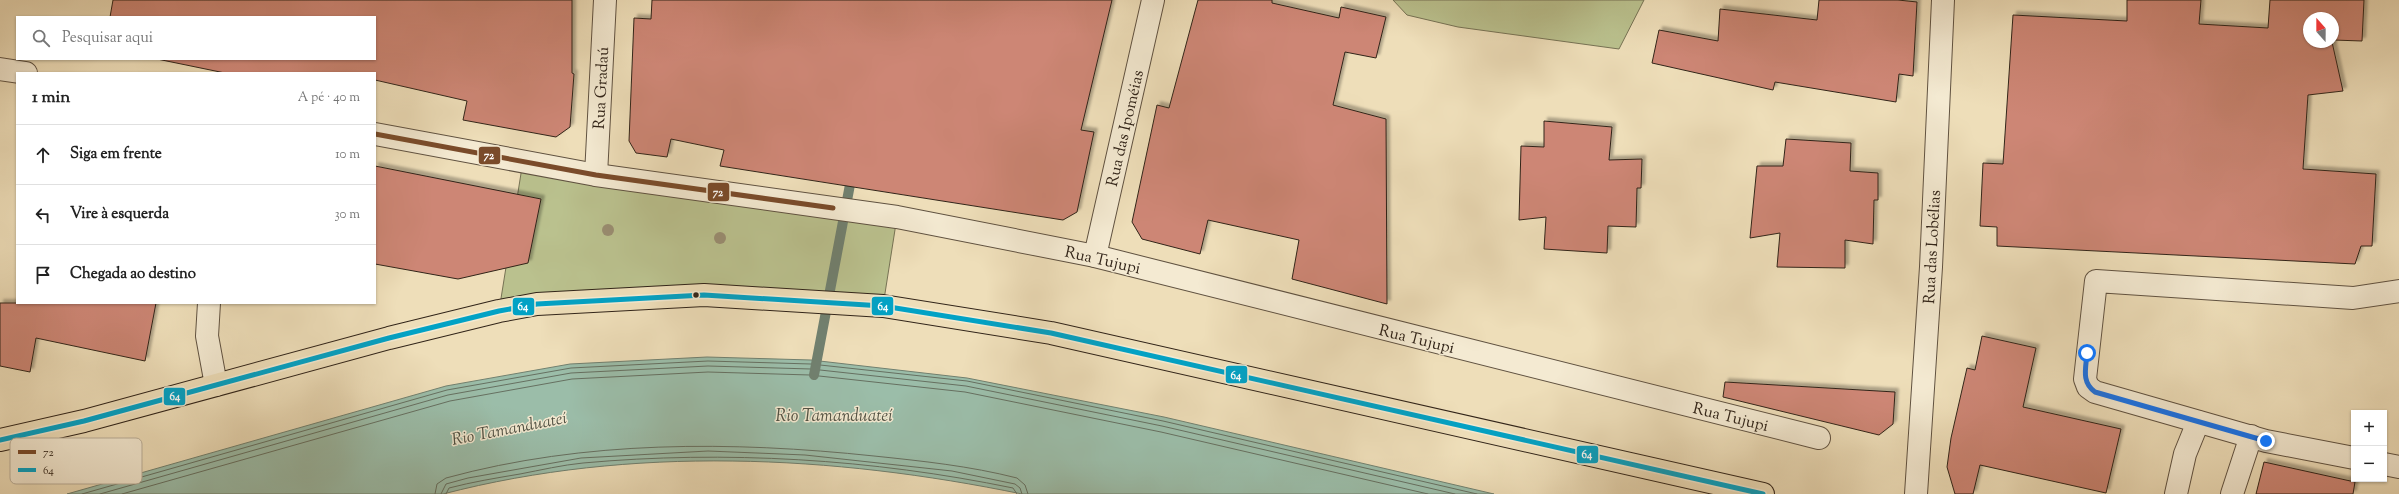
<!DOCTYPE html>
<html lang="pt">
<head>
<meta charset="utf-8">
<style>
  body { margin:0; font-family:"Sorts Mill Goudy",serif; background:#f2f2f2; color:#222 }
  .controls { position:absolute; right:12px; bottom:12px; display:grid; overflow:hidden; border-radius:0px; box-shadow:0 1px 3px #0004 }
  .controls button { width:36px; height:36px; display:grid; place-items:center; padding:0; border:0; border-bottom:1px solid #e0e0e0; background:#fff; color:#222; font:20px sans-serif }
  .compass { position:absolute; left:2303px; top:12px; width:36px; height:36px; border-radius:50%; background:#fff; box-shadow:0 1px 3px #0004; rotate:339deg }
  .stop { position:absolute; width:12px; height:12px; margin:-9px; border:3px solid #1a73e8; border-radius:50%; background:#fff }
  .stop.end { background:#1a73e8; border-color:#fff; box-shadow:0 1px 4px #0008 }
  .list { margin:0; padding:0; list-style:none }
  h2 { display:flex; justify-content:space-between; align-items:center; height:52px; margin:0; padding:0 16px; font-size:17px }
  h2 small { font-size:13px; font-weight:400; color:#767676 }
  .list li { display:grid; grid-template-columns:26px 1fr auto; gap:12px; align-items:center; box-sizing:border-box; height:60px; padding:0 16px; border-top:1px solid #e0e0e0 }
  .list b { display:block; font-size:15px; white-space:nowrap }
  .list em { font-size:13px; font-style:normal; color:#767676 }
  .icon { flex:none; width:22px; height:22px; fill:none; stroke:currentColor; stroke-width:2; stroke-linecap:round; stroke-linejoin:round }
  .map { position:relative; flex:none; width:2399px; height:494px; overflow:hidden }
  .search { position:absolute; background:#fff; box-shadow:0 1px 3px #0004; left:16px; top:16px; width:360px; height:44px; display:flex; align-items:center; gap:10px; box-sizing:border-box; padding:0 14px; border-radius:0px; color:#767676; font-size:15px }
  .panel { position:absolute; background:#fff; box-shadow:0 1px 3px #0004; left:16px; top:72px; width:360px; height:232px; border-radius:0px }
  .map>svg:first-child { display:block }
</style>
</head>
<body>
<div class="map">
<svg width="2399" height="494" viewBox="0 0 2399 494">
  <defs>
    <filter id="shadow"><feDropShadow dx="3.5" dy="-3.5" stdDeviation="1" flood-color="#0004"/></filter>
  </defs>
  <rect width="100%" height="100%" fill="#eedeb9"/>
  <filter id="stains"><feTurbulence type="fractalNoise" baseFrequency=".005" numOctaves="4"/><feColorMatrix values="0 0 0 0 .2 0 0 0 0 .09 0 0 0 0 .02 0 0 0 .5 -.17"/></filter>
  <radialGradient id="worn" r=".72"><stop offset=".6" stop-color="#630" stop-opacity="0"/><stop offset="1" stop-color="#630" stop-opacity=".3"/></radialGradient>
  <!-- green -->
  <g fill="#bac18e" stroke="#767254">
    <polygon points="1393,0 1644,0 1619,49 1458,27 1407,15"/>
    <polygon points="523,161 897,217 883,306 704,295 499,311"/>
  </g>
  <!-- water -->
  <path fill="#9bbda9" stroke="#71806f" d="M707,357L811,360L967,378L1164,417L1494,494H1022C832,455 632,445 443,494H67L446,386L570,364Z"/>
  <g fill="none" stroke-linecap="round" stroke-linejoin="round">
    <!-- shore -->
    <g stroke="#667061" stroke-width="1">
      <polyline points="82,494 447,390 571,368 708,361 811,364 967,381 1163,421 1477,494"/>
      <polyline points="100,494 448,395 571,373 708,366 811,369 966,386 1162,426 1455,494"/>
      <polyline points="122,494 450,401 572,379 708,372 810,375 965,392 1161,432 1428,494"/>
      <path d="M435,494L437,484L446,478C585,440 732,441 874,456C922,461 970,466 1017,478L1025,485L1028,494"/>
      <polyline points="441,494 446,484 468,478 581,458 708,451 805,455 952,471 1015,484 1020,488 1022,494"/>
      <path d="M446,494L449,488C472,482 496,478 520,474C541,470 562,465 583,463C726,450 872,459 1013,488L1017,494"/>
    </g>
    <!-- stream -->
    <polyline stroke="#71806f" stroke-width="10" points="814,375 852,174"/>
  </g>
  <!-- building -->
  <g fill="#cd8674" stroke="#312419" filter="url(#shadow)">
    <polygon points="113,0 572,0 572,73 574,74 570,127 556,137 463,120 467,101 375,80 375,73 225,73 157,59 375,59 375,17 110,17"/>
    <polygon points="652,0 1112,0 1081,130 1094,132 1077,212 1063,220 720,166 724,150 671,139 667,157 636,153 629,141 634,18 651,19"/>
    <polygon points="1198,0 1272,0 1272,3 1339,18 1341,7 1386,17 1376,58 1345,52 1333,105 1386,119 1387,304 1292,279 1299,240 1208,220 1200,254 1142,239 1132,222 1157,105 1169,108"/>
    <polygon points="1819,0 1898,0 1917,2 1913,76 1899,74 1896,102 1775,82 1773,90 1652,63 1659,30 1718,41 1720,9 1817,20"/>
    <polygon points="2127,0 2201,0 2199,24 2268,28 2270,0 2364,0 2362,41 2333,40 2333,18 2309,18 2309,42 2332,42 2343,91 2308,95 2303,169 2376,174 2372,246 2361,246 2355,264 1997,246 1997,227 1980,226 1983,163 2003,164 2013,15 2127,21"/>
    <polygon points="1544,121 1612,127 1609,160 1642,159 1641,188 1637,188 1636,227 1608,226 1607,253 1544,249 1546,217 1519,220 1521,146 1544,147"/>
    <polygon points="1786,139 1851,143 1850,171 1878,173 1878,200 1874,200 1873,244 1845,240 1845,268 1777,267 1780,233 1750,238 1757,166 1783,166"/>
    <polygon points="375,166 541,199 528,263 458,279 375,264"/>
    <polygon points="0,303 156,303 145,361 36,338 30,372 0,366"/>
    <polygon points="1982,336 2036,348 2023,407 2121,429 2106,493 1980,465 1973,494 1955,494 1947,467 1951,438 1967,368 1975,370"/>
    <polygon points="1725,382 1895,392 1893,424 1879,435 1723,397"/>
    <polygon points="2264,462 2355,482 2353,494 2256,494"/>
  </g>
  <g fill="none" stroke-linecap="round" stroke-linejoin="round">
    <!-- minor casing -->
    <g stroke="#605241" stroke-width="24">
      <g id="minor">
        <polyline points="0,69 26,73"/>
        <polyline points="375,134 596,175 897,217 1095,256 1819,438"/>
        <polyline points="596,175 605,0"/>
        <polyline points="1095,256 1153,0"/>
        <polyline points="209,303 207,336 216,385"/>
        <polyline points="2354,458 2266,441 2095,392 2088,387 2085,379 2096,281 2353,298 2399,291"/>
        <polyline points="2384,464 2399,467"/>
        <polyline points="1916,494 1931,267 1943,0"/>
        <polyline points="2176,494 2185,454 2198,422"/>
        <polyline points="2232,494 2251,436"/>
      </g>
    </g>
    <!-- highway casing -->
    <g stroke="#312419" stroke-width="24">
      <polyline id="highway" points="0,440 84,421 389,338 499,311 537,304 704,295 883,306 1051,333 1763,494"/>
    </g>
    <!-- minor -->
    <use href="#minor" stroke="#f4ead2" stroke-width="22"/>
    <!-- highway -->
    <use href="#highway" stroke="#eedeb9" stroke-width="22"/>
    <!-- bus-1 casing -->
    <g stroke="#f4ead2" stroke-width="8">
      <polyline id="bus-1" points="375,134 596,175 833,208"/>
    </g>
    <!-- bus-2 casing -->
    <g stroke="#f4ead2" stroke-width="8">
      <polyline id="bus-2" points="0,440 84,421 389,338 499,311 537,304 704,295 883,306 1051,333 1763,494"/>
    </g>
    <!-- bus-1 -->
    <use href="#bus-1" stroke="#7a4b2a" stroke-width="5"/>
    <!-- bus-2 -->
    <use href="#bus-2" stroke="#02a2c5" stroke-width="5"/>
  </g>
  <!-- trees -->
  <g fill="#998d71">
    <circle cx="608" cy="230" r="6"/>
    <circle cx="720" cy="238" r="6"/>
  </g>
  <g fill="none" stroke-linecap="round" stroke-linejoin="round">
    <!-- route -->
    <path stroke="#1a73e8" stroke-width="5" d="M2087,353C2086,368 2081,382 2095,392L2266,441"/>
  </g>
  <!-- markers -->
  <circle fill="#312419" stroke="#f4ead2" stroke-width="1.5" cx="696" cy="295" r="3.5"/>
  <g text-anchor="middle" stroke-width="3" stroke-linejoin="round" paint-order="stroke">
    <!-- street labels -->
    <g font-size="16" fill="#312419" stroke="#f4ead2">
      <text transform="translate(600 88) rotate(-87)" y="6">Rua Gradaú</text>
      <text transform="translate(1124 128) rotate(-77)" y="6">Rua das Ipoméias</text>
      <text transform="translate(1931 247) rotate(-87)" y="6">Rua das Lobélias</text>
      <text transform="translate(1103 259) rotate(13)" y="6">Rua Tujupi</text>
      <text transform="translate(1417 338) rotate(14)" y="6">Rua Tujupi</text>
      <text transform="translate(1731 416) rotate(14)" y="6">Rua Tujupi</text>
    </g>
    <!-- water labels -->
    <g font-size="17" font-style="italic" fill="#515244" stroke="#f4ead2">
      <text x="834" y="421">Rio Tamanduateí</text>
      <text transform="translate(509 428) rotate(-11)" y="6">Rio Tamanduateí</text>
    </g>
  </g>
  <!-- legend -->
  <rect x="10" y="438" width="132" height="46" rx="6" fill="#f4ead2" stroke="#baaf9a" stroke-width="1"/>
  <rect x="18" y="450" width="18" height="4" fill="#7a4b2a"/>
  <rect x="18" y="468" width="18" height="4" fill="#02a2c5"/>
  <g font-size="11" fill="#312419">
    <text x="43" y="456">72</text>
    <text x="43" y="474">64</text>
  </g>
  <g stroke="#f4ead2" stroke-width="1.5">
    <rect x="478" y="146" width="23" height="19" rx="4" fill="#7a4b2a"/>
    <rect x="707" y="182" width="23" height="20" rx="4" fill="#7a4b2a"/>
    <rect x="871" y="296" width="23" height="20" rx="4" fill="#02a2c5"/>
    <rect x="512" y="297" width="23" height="19" rx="4" fill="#02a2c5"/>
    <rect x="1225" y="365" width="23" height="19" rx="4" fill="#02a2c5"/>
    <rect x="163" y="387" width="23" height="19" rx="4" fill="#02a2c5"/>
    <rect x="1576" y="445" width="23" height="19" rx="4" fill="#02a2c5"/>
  </g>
  <g font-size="11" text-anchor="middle" font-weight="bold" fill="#fff">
    <text x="489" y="159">72</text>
    <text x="718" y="196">72</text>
    <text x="883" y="310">64</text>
    <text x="523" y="310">64</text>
    <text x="1236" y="379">64</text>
    <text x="175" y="400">64</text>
    <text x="1587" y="458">64</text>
  </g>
  <rect width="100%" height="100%" filter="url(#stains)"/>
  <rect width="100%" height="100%" fill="url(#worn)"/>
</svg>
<div class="controls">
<button>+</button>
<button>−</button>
</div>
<svg class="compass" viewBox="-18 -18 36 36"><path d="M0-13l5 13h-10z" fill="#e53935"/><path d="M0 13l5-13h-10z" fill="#767676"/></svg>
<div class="stop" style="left:2087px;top:353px"></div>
<div class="stop end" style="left:2266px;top:441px"></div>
<div class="search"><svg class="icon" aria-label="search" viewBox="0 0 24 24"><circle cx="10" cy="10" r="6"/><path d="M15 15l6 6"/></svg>Pesquisar aqui</div>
<section class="panel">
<h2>1 min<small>A pé · 40 m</small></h2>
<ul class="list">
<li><svg class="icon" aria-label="ahead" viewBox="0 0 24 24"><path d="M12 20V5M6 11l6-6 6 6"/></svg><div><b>Siga em frente</b></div><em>10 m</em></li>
<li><svg class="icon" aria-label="left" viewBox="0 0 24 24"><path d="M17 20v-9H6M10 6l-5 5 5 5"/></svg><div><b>Vire à esquerda</b></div><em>30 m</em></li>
<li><svg class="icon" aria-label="arrive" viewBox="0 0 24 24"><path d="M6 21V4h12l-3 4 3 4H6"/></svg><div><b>Chegada ao destino</b></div></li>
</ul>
</section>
</div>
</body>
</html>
